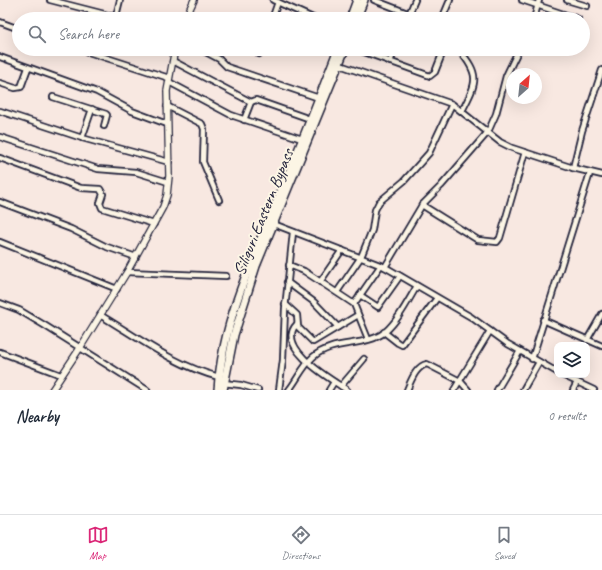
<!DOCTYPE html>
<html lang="en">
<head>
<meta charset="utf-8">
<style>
  body { margin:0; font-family:Caveat,sans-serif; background:#f2f2f3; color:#1f2937 }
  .controls { position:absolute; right:12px; bottom:12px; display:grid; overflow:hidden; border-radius:8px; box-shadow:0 4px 16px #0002 }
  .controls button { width:36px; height:36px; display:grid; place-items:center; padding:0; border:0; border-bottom:1px solid #e0e1e3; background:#fff; color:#1f2937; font:20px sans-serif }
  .compass { position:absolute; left:506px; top:68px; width:36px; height:36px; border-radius:50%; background:#fff; box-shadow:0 4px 16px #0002; rotate:27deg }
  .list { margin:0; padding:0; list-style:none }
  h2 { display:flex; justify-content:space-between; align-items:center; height:52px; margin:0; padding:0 16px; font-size:17px }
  h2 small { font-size:13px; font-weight:400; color:#747a83 }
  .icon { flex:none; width:22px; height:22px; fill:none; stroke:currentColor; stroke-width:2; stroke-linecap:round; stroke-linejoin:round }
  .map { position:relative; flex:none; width:602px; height:390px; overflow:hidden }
  .search { position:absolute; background:#fff; box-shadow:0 4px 16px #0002; left:12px; right:12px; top:12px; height:44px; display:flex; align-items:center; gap:10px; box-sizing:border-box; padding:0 14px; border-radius:22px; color:#747a83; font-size:15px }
  .sheet { height:124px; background:#fff }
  nav { display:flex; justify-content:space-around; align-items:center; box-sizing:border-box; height:56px; border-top:1px solid #e0e1e3; background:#fff; font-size:11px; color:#747a83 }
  nav a { display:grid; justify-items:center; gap:2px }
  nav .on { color:#db2777 }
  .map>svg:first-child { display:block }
</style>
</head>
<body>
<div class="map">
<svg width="602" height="390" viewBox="0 0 602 390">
  <rect width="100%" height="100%" fill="#f8e8e1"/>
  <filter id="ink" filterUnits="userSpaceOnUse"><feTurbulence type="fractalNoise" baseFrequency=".025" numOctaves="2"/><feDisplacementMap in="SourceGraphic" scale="8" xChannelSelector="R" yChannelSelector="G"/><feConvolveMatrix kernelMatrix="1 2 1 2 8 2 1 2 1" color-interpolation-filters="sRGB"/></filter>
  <g filter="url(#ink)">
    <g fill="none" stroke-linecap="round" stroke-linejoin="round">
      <!-- minor casing -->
      <g stroke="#22223b" stroke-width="8">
        <g id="minor">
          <polyline points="50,0 124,19"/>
          <polyline points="273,0 315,19"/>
          <polyline points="374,0 423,19"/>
          <polyline points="522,0 578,19"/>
          <polyline points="567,0 587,6"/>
          <polyline points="116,16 120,0"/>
          <polyline points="272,19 278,2"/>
          <polyline points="407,19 415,0"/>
          <polyline points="442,19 450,0"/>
          <polyline points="534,19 539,0"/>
          <polyline points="0,22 19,29"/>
          <polyline points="79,49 169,78"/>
          <polyline points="200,49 219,59 227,67 319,98"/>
          <polyline points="356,49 430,76 435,72 444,49"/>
          <path d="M458,49C481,75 477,82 462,111"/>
          <polyline points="259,54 261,49"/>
          <polyline points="0,57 97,92 132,111 167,124"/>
          <polyline points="173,61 251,102"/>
          <polyline points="390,62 395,49"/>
          <polyline points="337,64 452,104 500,142 512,148 573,168 602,175"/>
          <polyline points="169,82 231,115 302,139"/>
          <polyline points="0,83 15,88 21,87 28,68"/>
          <polyline points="53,97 106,114 107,115 104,126"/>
          <polyline points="167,106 202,124 204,129 203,162 219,200"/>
          <polyline points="0,111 82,138 169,162"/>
          <polyline points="244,120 251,102 256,100 310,119"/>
          <polyline points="0,137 98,169 136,172 168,182"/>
          <polyline points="82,138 92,109"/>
          <polyline points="0,158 81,188 100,189 103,194 100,203 102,208 154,224"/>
          <polyline points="573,168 582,131 602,70"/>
          <polyline points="0,202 71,229 107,247 136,257"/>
          <polyline points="422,205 478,240 497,242 500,238 525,152"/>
          <polyline points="271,223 385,267 471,317 508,344 557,372"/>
          <polyline points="0,242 117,289"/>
          <polyline points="289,265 304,271 354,304 368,339"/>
          <polyline points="385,267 422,205 441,186 488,132 496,114 506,76 519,49"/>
          <polyline points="127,272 226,276"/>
          <polyline points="287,282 314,302 338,327"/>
          <polyline points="320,282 342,250"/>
          <polyline points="337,292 361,257 372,230 375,210 379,202 404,181 429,153 452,104"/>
          <polyline points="360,295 378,307 400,276"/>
          <polyline points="0,303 19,310 44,325 147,390"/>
          <polyline points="285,304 297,315 298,327 313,342 358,315"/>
          <polyline points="354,304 381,265"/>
          <path d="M100,315C137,337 175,366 219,377"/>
          <polyline points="543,320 602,346"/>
          <path d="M297,324C274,347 332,380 347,390"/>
          <polyline points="384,332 398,343 402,345 437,298"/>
          <polyline points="587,340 602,314"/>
          <polyline points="0,352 61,375"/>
          <polyline points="532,359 590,173"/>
          <polyline points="562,375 594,390"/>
          <polyline points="223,383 241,385 258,390"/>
          <polyline points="341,386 364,359"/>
          <polyline points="279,390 283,360 285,309 293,232"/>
          <path d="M289,390C297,380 303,366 313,357C333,339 364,348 385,332C398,321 408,301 417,286"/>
          <polyline points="329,390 334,382"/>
          <path d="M407,390C411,381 416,366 427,364L460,381L468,390"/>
          <polyline points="454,390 490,331"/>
          <polyline points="497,390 520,351"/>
          <polyline points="523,390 539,362"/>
          <polyline points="573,390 577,382"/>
        </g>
      </g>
      <!-- tertiary casing -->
      <g stroke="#22223b" stroke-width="8">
        <g id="tertiary">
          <polyline points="185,19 194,0"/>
          <polyline points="52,390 80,348 127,272 163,207 167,195 169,176 167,91 175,49"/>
        </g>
      </g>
      <!-- primary casing -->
      <g stroke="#22223b" stroke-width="10">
        <g id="primary">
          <polyline points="350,19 357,0"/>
          <polyline points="356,19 364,0"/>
          <path d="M218,390C222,323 253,257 279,196C300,148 319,98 338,49"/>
          <polyline points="223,390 234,335 256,266 345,49"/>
        </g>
      </g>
      <!-- minor -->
      <use href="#minor" stroke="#fcf5e5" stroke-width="4.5"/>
      <!-- tertiary -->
      <use href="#tertiary" stroke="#fcf5e5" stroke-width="5.5"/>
      <!-- primary -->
      <use href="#primary" stroke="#fcf5e5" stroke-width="7"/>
    </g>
  </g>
  <g text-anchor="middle" stroke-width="4" stroke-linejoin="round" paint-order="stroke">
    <!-- street labels -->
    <g font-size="17" fill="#22223b" stroke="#fcf5e5">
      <text transform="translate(263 212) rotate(-68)" y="6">Siliguri Eastern Bypass</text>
    </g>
  </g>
</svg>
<div class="controls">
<button><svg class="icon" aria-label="layers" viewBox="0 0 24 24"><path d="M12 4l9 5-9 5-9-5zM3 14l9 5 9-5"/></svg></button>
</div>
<svg class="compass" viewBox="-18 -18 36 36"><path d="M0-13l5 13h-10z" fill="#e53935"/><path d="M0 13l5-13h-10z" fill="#747a83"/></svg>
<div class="search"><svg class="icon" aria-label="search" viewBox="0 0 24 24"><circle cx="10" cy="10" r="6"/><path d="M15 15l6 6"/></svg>Search here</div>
</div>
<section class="sheet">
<h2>Nearby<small>0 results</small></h2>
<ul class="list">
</ul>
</section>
<nav>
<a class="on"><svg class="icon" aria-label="map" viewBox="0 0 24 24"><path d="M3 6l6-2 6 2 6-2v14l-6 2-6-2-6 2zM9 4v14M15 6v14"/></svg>Map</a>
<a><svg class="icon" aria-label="directions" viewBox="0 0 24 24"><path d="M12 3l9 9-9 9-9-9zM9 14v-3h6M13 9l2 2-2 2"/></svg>Directions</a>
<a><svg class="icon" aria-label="saved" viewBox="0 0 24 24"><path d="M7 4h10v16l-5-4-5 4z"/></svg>Saved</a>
</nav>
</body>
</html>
